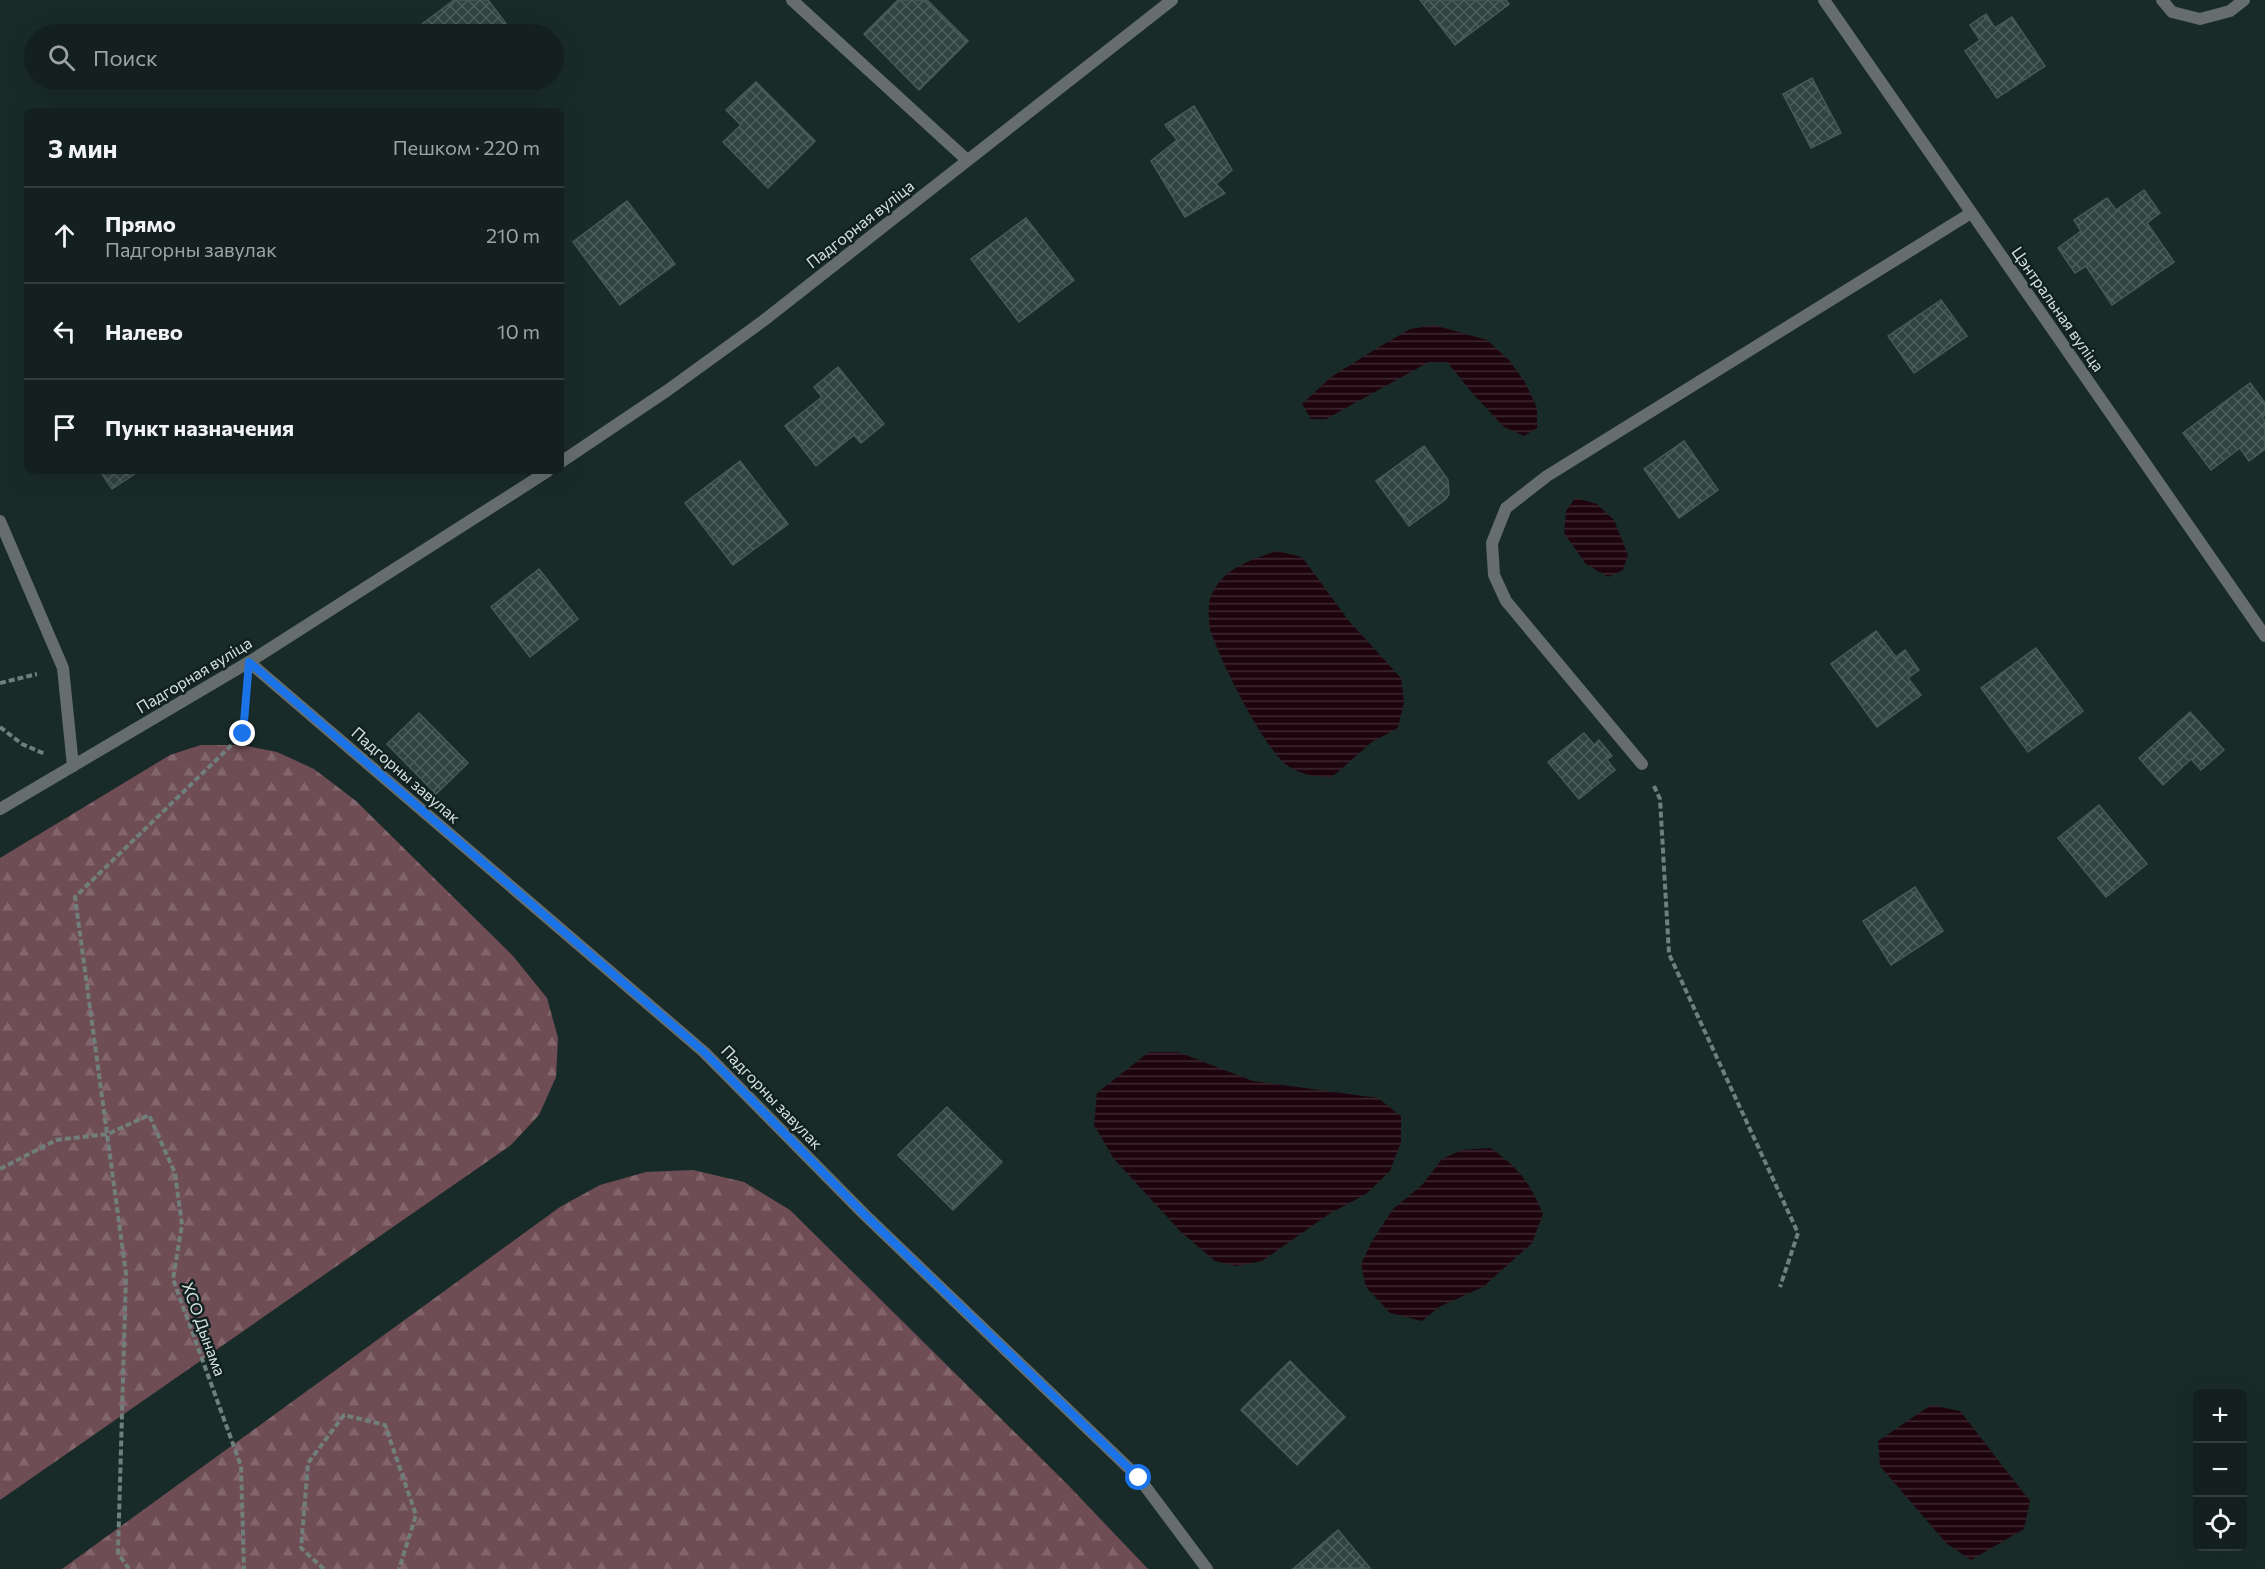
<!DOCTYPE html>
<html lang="ru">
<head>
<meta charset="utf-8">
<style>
  body { margin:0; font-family:Commissioner,sans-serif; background:#202d2b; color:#f1f3f6 }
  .controls { position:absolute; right:18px; bottom:18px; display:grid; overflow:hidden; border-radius:9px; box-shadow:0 6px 24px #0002 }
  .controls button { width:54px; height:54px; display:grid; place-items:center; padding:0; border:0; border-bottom:2px solid #323e3c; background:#13201e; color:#f1f3f6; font:30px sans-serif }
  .stop { position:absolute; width:18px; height:18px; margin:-14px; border:4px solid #1a73e8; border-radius:50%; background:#fff }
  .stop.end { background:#1a73e8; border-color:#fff; box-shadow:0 2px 6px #0008 }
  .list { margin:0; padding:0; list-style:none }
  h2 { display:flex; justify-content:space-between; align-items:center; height:78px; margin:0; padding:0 24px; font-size:26px }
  h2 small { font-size:20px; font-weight:400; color:#9da3a4 }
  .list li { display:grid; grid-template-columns:39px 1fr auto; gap:18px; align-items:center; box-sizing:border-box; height:96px; padding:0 24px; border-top:2px solid #323e3c }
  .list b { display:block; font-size:22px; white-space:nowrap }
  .list p { margin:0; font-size:20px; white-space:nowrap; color:#9da3a4 }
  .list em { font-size:20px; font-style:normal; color:#9da3a4 }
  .icon { flex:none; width:33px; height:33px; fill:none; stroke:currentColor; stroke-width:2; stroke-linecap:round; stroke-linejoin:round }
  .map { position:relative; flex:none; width:2265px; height:1569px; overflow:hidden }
  .search { position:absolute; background:#13201e; box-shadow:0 6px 24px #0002; left:24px; top:24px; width:540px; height:66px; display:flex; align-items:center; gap:15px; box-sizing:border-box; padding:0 21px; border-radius:33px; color:#9da3a4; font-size:22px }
  .panel { position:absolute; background:#13201e; box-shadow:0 6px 24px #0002; left:24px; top:108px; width:540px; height:366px; border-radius:9px }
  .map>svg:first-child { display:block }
</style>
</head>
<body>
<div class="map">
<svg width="2265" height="1569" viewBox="0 0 2265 1569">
  <defs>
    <pattern id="forest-firs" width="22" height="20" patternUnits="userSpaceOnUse" patternTransform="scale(1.5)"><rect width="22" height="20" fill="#6f4d55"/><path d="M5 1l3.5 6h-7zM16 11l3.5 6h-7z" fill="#83666d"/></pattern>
    <pattern id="water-rules" width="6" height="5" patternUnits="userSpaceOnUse" patternTransform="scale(1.5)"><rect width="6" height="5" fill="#1e050d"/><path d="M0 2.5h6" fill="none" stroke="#3e2930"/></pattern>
    <pattern id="building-cross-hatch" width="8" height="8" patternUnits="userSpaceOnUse" patternTransform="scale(1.5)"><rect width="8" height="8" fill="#314340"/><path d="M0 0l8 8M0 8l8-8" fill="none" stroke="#4e5e5b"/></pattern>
  </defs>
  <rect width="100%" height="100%" fill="#192b28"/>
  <!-- forest -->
  <g fill="url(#forest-firs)">
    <polygon points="201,745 242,745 277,752 314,769 356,801 513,956 547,998 558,1038 556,1077 539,1115 511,1145 0,1500 0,858 170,755"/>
    <polygon points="693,1170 744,1182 790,1210 1069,1486 1148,1569 62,1569 560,1207 600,1185 646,1172"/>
  </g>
  <!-- water -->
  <g fill="url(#water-rules)">
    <polygon points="1434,325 1487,340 1509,360 1526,384 1537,408 1537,428 1524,436 1504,427 1474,395 1447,362 1429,362 1326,419 1311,419 1302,404 1331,377 1379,347 1410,329"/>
    <polygon points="1575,498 1597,504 1614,520 1628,555 1623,570 1608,577 1586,564 1564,533 1566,511"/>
    <path d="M1277,551L1302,557L1349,621L1401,678L1404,702L1398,728L1372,742L1332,777C1316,777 1302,775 1288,766C1263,748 1221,662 1211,632C1208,624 1208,604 1211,596C1223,568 1250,560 1277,551Z"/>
    <polygon points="1149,1052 1178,1052 1253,1081 1378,1098 1401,1116 1401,1142 1390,1171 1366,1194 1329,1214 1262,1261 1236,1266 1215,1261 1181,1232 1114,1159 1094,1125 1097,1093"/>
    <path d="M1491,1148C1520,1170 1529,1181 1543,1214L1532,1243L1483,1287L1439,1307L1422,1321L1390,1313L1366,1287L1361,1264L1372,1241L1393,1209L1422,1185L1442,1159L1462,1150Z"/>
    <polygon points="1931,1405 1960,1411 2030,1501 2024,1529 1971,1560 1946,1543 1880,1466 1878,1441"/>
  </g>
  <!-- building -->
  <g fill="url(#building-cross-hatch)" stroke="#465a56" stroke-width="1.5">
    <polygon points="454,0 488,0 514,34 428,34 421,25"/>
    <polygon points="898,0 927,0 968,41 919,90 864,34"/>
    <polygon points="1420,0 1506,0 1509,4 1455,45"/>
    <polygon points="1986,14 1995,28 2012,17 2045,66 1997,98 1965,51 1980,40 1970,25"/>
    <polygon points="1812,78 1841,133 1811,148 1783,94"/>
    <polygon points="462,80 479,80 468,88"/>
    <polygon points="756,82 815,141 768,188 723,142 741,125 726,110"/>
    <polygon points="1194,106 1232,170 1216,184 1225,193 1185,217 1151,161 1177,140 1165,125"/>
    <polygon points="2144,190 2160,213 2147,223 2174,262 2112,305 2086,266 2075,273 2058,248 2081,231 2074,220 2107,198 2116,210"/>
    <polygon points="627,201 675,264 620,305 573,242"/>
    <polygon points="1026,218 1074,280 1019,322 971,259"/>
    <polygon points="1941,300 1967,336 1914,373 1888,336"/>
    <polygon points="838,367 884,424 861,443 854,435 816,466 785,426 822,397 814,387"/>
    <polygon points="2250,383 2265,403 2265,415 2262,417 2265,421 2265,449 2249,461 2240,448 2211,470 2183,433"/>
    <polygon points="1684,441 1718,490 1679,518 1644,469"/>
    <polygon points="1424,446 1448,480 1449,494 1446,499 1409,526 1376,481"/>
    <polygon points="740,461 788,524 733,565 685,503"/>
    <polygon points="100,471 139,471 112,489"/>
    <polygon points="539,569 578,619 530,657 491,607"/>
    <polygon points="1876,631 1896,657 1905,650 1919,670 1908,678 1921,695 1877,727 1831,664"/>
    <polygon points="2036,648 2083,711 2028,752 1981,688"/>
    <polygon points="2190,712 2224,750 2201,770 2191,759 2163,785 2139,758"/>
    <polygon points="419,713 468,763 436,794 387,744"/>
    <polygon points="1584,733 1594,745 1599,740 1612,756 1607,760 1615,770 1579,799 1548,762"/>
    <polygon points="2099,805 2147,864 2106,897 2058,838"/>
    <polygon points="1915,887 1943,931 1891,965 1863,921"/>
    <polygon points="947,1107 1002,1162 953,1210 898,1155"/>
    <polygon points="1290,1361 1345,1417 1297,1465 1241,1410"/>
    <polygon points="1338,1530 1370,1568 1293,1569"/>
  </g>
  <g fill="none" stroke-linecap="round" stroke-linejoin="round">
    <!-- path -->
    <g stroke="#707f7c" stroke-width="4" stroke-dasharray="6 3" stroke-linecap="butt">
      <polyline points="0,683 37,674"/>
      <polyline points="0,727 22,744 45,754"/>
      <polyline points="1654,786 1660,799 1669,954 1798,1233 1780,1287"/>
      <polyline points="0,1169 56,1140 108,1134 149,1115 175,1173 182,1225 173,1279 241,1466 244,1569"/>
      <polyline points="129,1569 118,1553 126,1274 75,897 243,734 246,692"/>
      <polyline points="324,1569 301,1548 308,1463 344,1415 385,1425 416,1515 399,1569"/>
    </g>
    <!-- service -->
    <polyline stroke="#656e6d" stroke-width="12" points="792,0 967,160"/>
    <!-- minor -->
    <g stroke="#656e6d" stroke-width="12">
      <polyline points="1824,0 2265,636"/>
      <polyline points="2162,0 2172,12 2200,19 2230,11 2244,0"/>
      <polyline points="0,521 63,668 73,766"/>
      <polyline points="249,662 704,1052 864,1214 1139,1478 1207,1569"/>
      <polyline points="1642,764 1506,601 1494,575 1492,543 1506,508 1547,476 1971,213"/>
    </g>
    <!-- tertiary -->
    <g stroke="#656e6d" stroke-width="12">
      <polyline points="561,462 668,390 763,321 1172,0"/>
      <polyline points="0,809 249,662 548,471"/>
    </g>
  </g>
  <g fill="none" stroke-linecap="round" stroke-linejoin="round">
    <!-- route -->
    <polyline stroke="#1a73e8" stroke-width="8" points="243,734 249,662 704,1052 864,1214 1139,1478"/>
  </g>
  <g text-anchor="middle" stroke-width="5" stroke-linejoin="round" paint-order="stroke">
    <!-- street labels -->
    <g font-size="16" fill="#d6e1df" stroke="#10211f">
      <text transform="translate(860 224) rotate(-38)" y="6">Падгорная вуліца</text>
      <text transform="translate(2058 309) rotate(55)" y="6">Цэнтральная вуліца</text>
      <text transform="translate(194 675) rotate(-31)" y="6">Падгорная вуліца</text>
      <text transform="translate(406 775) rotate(41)" y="6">Падгорны завулак</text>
      <text transform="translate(772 1097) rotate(46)" y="6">Падгорны завулак</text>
      <text transform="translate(204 1329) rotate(70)" y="6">XCO Дынама</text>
    </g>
  </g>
</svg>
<div class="controls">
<button>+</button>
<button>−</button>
<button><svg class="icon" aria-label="locate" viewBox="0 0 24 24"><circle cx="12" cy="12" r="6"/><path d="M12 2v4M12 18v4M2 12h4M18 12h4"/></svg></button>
</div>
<div class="stop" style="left:1139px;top:1478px"></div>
<div class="stop end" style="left:243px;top:734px"></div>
<div class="search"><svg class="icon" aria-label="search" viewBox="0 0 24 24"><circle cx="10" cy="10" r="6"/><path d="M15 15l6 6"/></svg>Поиск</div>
<section class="panel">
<h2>3 мин<small>Пешком · 220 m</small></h2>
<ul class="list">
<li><svg class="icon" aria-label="ahead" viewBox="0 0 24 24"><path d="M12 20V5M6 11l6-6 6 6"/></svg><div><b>Прямо</b><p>Падгорны завулак</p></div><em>210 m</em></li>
<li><svg class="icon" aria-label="left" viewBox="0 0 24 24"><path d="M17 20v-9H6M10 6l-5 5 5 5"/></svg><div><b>Налево</b></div><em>10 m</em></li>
<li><svg class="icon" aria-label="arrive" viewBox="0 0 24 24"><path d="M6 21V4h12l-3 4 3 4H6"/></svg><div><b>Пункт назначения</b></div></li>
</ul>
</section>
</div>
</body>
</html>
